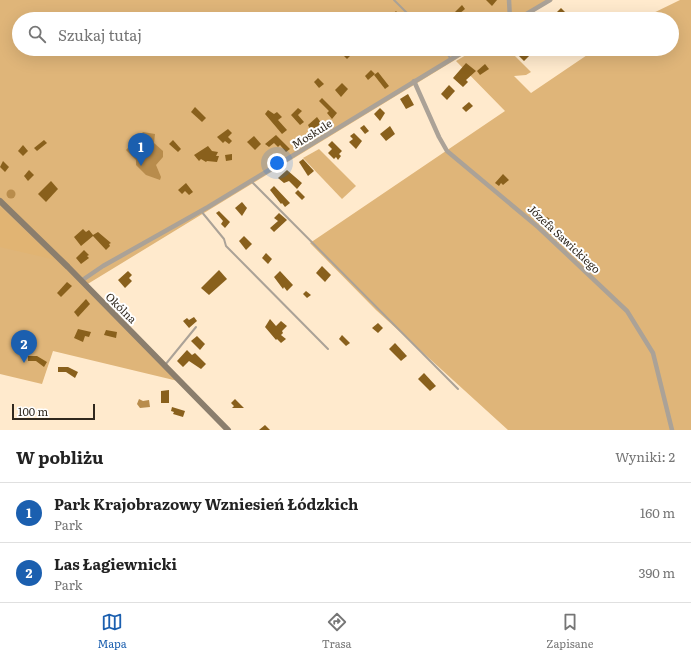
<!DOCTYPE html>
<html lang="pl">
<head>
<meta charset="utf-8">
<style>
  body { margin:0; font-family:Literata,serif; background:#f2f2f2; color:#222 }
  .scale { position:absolute; left:12px; bottom:10px; width:83px; box-sizing:border-box; padding-left:4px; border:2px solid #30281e; border-top:0; font-size:11px; line-height:14px; white-space:nowrap; color:#30281e; -webkit-text-stroke:3px #fff; paint-order:stroke }
  .you { position:absolute; left:277px; top:163px; width:14px; height:14px; margin:-10px; border:3px solid #fff; border-radius:50%; background:#1a73e8; box-shadow:0 0 0 6px #1a73e833 }
  .badge { display:grid; place-items:center; width:26px; height:26px; border-radius:50%; background:#1b5faf; color:#fff; font-size:13px; font-weight:700 }
  .pin { position:absolute; translate:-50% -33px; filter:drop-shadow(0 1px 2px #0008) }
  .pin::after { content:''; position:absolute; top:21px; width:14px; height:12px; background:inherit; clip-path:polygon(0 0,100% 0,50% 100%) }
  .list { margin:0; padding:0; list-style:none }
  h2 { display:flex; justify-content:space-between; align-items:center; height:52px; margin:0; padding:0 16px; font-size:17px }
  h2 small { font-size:13px; font-weight:400; color:#767676 }
  .list li { display:grid; grid-template-columns:26px 1fr auto; gap:12px; align-items:center; box-sizing:border-box; height:60px; padding:0 16px; border-top:1px solid #e0e0e0 }
  .list b { display:block; font-size:15px; white-space:nowrap }
  .list p { margin:0; font-size:13px; white-space:nowrap; color:#767676 }
  .list em { font-size:13px; font-style:normal; color:#767676 }
  .icon { flex:none; width:22px; height:22px; fill:none; stroke:currentColor; stroke-width:2; stroke-linecap:round; stroke-linejoin:round }
  .map { position:relative; flex:none; width:691px; height:430px; overflow:hidden }
  .search { position:absolute; background:#fff; box-shadow:0 4px 16px #0002; left:12px; right:12px; top:12px; height:44px; display:flex; align-items:center; gap:10px; box-sizing:border-box; padding:0 14px; border-radius:22px; color:#767676; font-size:15px }
  .sheet { height:172px; background:#fff }
  nav { display:flex; justify-content:space-around; align-items:center; box-sizing:border-box; height:56px; border-top:1px solid #e0e0e0; background:#fff; font-size:11px; color:#767676 }
  nav a { display:grid; justify-items:center; gap:2px }
  nav .on { color:#1b5faf }
  .map>svg:first-child { display:block }
</style>
</head>
<body>
<div class="map">
<svg width="691" height="430" viewBox="0 0 691 430">
  <rect width="100%" height="100%" fill="#ffeacd"/>
  <!-- green -->
  <g fill="#dfb579">
    <polygon points="0,0 553,0 522,19 19,19 19,49 473,49 86,285 182,382 53,351 42,384 0,374"/>
    <polygon points="680,0 691,0 691,430 508,430 376,310 310,243 505,111 456,61 476,49 508,49 531,72 526,75 514,76 531,93 596,49 672,49 672,19 641,19"/>
    <polygon points="319,149 356,186 342,199 303,158"/>
  </g>
  <!-- forest -->
  <polygon fill="#e1b473" points="0,207 56,260 0,247"/>
  <!-- water -->
  <g fill="#b88c4c">
    <polygon points="143,132 155,134 154,143 163,151 163,157 156,165 161,177 160,180 146,175 136,165 136,160 126,150"/>
    <circle cx="11" cy="194" r="4.5"/>
    <polygon points="139,399 143,401 149,400 150,407 140,408 137,404"/>
  </g>
  <!-- building -->
  <g fill="#89601c">
    <polygon points="486,0 497,0 492,6"/>
    <polygon points="462,5 465,9 453,19 451,16"/>
    <polygon points="561,8 567,14 562,19 557,12"/>
    <polygon points="396,11 401,17 399,19 396,19 392,15"/>
    <polygon points="425,12 432,19 418,19"/>
    <polygon points="337,49 351,49 354,52 347,59"/>
    <polygon points="421,49 429,49 432,52 427,56"/>
    <polygon points="504,49 511,49 514,53 511,56"/>
    <polygon points="528,51 531,54 524,61 518,55 521,52 524,54"/>
    <polygon points="466,63 476,71 466,80 468,82 463,87 453,78"/>
    <polygon points="485,64 489,69 480,75 477,71"/>
    <polygon points="371,70 375,74 368,80 365,76"/>
    <polygon points="378,72 389,86 385,89 374,75"/>
    <polygon points="318,78 324,84 319,88 314,82"/>
    <polygon points="342,83 348,89 341,97 335,90"/>
    <polygon points="449,85 455,91 447,100 441,94"/>
    <polygon points="408,94 414,105 406,109 400,99"/>
    <polygon points="322,98 337,113 332,119 327,113 329,111 319,101"/>
    <polygon points="469,102 473,106 466,112 462,108"/>
    <polygon points="195,107 206,118 202,122 191,112"/>
    <polygon points="298,108 302,111 298,115 304,122 300,125 291,115"/>
    <polygon points="380,108 385,113 380,121 374,114"/>
    <polygon points="268,110 274,114 277,112 282,117 278,120 287,130 282,134 265,114"/>
    <polygon points="317,117 322,124 316,130 313,127 310,129 308,125"/>
    <polygon points="364,125 369,131 365,134 360,128"/>
    <polygon points="390,126 395,134 386,141 380,134"/>
    <polygon points="228,129 232,133 228,137 232,141 229,144 225,141 223,143 217,137"/>
    <polygon points="354,133 362,141 356,149 349,142 353,139 350,136"/>
    <polygon points="146,135 150,139 145,145 147,154 137,144"/>
    <polygon points="276,135 290,149 286,152 280,145 278,147 274,143 269,147 265,144"/>
    <polygon points="254,136 261,144 255,150 247,142"/>
    <polygon points="44,140 47,143 37,151 34,148"/>
    <polygon points="173,140 181,149 178,152 169,144"/>
    <polygon points="332,141 342,151 339,154 341,156 338,160 336,157 334,159 328,153 332,149 328,145"/>
    <polygon points="23,145 28,151 23,156 18,151"/>
    <polygon points="208,146 212,151 218,152 216,156 219,156 217,162 207,161 206,162 201,159 199,161 194,155"/>
    <polygon points="232,154 232,160 226,161 225,155"/>
    <polygon points="303,159 314,171 308,176 299,162"/>
    <polygon points="3,161 9,167 5,172 0,167"/>
    <polygon points="29,170 34,175 28,181 24,176"/>
    <polygon points="287,170 302,183 297,189 289,181 284,183 278,178"/>
    <polygon points="503,174 509,180 503,185 501,183 499,186 495,183"/>
    <polygon points="51,181 58,189 46,202 38,194"/>
    <polygon points="186,183 193,192 189,195 185,191 182,194 178,190"/>
    <polygon points="274,186 290,203 285,207 282,203 281,204 270,190"/>
    <polygon points="298,190 305,197 302,200 295,193"/>
    <polygon points="242,202 247,208 242,216 235,208"/>
    <polygon points="219,211 230,222 225,228 221,224 223,221 216,213"/>
    <polygon points="279,213 287,220 274,232 270,228 278,221 274,218"/>
    <polygon points="547,217 551,220 545,227 541,223"/>
    <polygon points="83,229 86,232 89,230 93,235 98,232 111,243 109,244 110,246 106,250 93,236 81,246 74,237"/>
    <polygon points="244,236 252,244 246,250 239,241"/>
    <polygon points="84,250 89,255 87,256 89,258 81,264 76,258"/>
    <polygon points="266,253 272,259 268,264 262,258"/>
    <polygon points="322,266 331,275 325,282 316,273"/>
    <polygon points="219,270 227,279 209,295 201,288"/>
    <polygon points="128,271 132,275 129,278 132,281 125,288 118,280"/>
    <polygon points="280,271 293,285 287,291 284,287 283,289 274,277"/>
    <polygon points="67,282 72,286 61,297 57,293"/>
    <polygon points="306,291 311,295 307,298 303,294"/>
    <polygon points="86,299 90,304 78,317 74,312"/>
    <polygon points="194,317 197,321 189,328 183,321 187,318 189,320"/>
    <polygon points="270,319 276,326 281,321 287,326 282,331 283,333 281,335 286,339 281,343 277,339 276,340 265,327"/>
    <polygon points="378,323 383,328 378,333 372,328"/>
    <polygon points="78,329 91,332 89,337 85,336 83,342 74,338"/>
    <polygon points="106,330 117,332 116,338 104,335"/>
    <polygon points="342,335 350,343 346,346 339,339"/>
    <polygon points="197,336 205,344 200,350 191,341"/>
    <polygon points="395,343 407,356 401,361 389,349"/>
    <polygon points="187,350 192,355 195,353 206,364 201,369 189,361 183,367 177,361"/>
    <polygon points="28,356 37,356 47,362 44,367 36,361 28,361"/>
    <polygon points="58,367 68,367 78,372 75,378 66,372 58,372"/>
    <polygon points="424,373 436,386 430,391 418,379"/>
    <polygon points="169,390 169,403 161,403 161,391"/>
    <polygon points="235,399 244,408 232,408 234,406 231,403"/>
    <polygon points="172,407 185,411 183,417 173,414 174,412 171,411"/>
    <polygon points="265,425 270,430 259,430"/>
  </g>
  <g fill="none" stroke-linecap="round" stroke-linejoin="round">
    <!-- lane -->
    <g stroke="#aba297" stroke-width="2">
      <polyline points="394,0 413,19"/>
      <polyline points="443,49 451,59"/>
      <polyline points="252,182 458,389"/>
      <polyline points="201,211 224,239 226,246 229,249 328,349"/>
      <polyline points="165,365 196,327"/>
    </g>
    <!-- street -->
    <g stroke="#aba297" stroke-width="4.5">
      <polyline points="509,0 510,19"/>
      <polyline points="518,19 550,0"/>
      <polyline points="414,81 439,137 447,151 538,227 627,311 653,353 672,430"/>
      <polyline points="81,281 103,266 208,207 468,49"/>
    </g>
    <!-- secondary -->
    <polyline stroke="#8b7e6d" stroke-width="6" points="0,201 68,267 228,430"/>
  </g>
  <g text-anchor="middle" stroke-width="4" stroke-linejoin="round" paint-order="stroke">
    <!-- street labels -->
    <g font-size="11" fill="#30281e" stroke="#fff">
      <text transform="translate(312 134) rotate(-32)" y="4">Moskule</text>
      <text transform="translate(564 239) rotate(43)" y="4">Józefa Sawickiego</text>
      <text transform="translate(121 308) rotate(45)" y="4">Okólna</text>
    </g>
  </g>
</svg>
<div class="scale">100 m</div>
<div class="you"></div>
<div class="pin badge" style="left:141px;top:166px">1</div>
<div class="pin badge" style="left:24px;top:363px">2</div>
<div class="search"><svg class="icon" aria-label="search" viewBox="0 0 24 24"><circle cx="10" cy="10" r="6"/><path d="M15 15l6 6"/></svg>Szukaj tutaj</div>
</div>
<section class="sheet">
<h2>W pobliżu<small>Wyniki: 2</small></h2>
<ul class="list">
<li><span class="badge">1</span><div><b>Park Krajobrazowy Wzniesień Łódzkich</b><p>Park</p></div><em>160 m</em></li>
<li><span class="badge">2</span><div><b>Las Łagiewnicki</b><p>Park</p></div><em>390 m</em></li>
</ul>
</section>
<nav>
<a class="on"><svg class="icon" aria-label="map" viewBox="0 0 24 24"><path d="M3 6l6-2 6 2 6-2v14l-6 2-6-2-6 2zM9 4v14M15 6v14"/></svg>Mapa</a>
<a><svg class="icon" aria-label="directions" viewBox="0 0 24 24"><path d="M12 3l9 9-9 9-9-9zM9 14v-3h6M13 9l2 2-2 2"/></svg>Trasa</a>
<a><svg class="icon" aria-label="saved" viewBox="0 0 24 24"><path d="M7 4h10v16l-5-4-5 4z"/></svg>Zapisane</a>
</nav>
</body>
</html>
